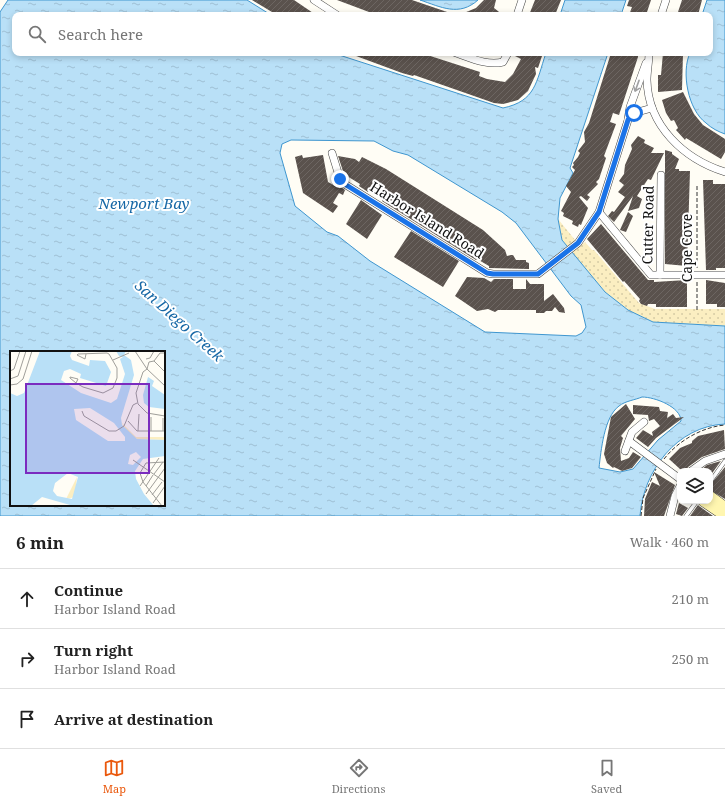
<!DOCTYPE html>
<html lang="en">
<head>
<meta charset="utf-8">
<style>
	body { margin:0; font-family:"Noto Serif",serif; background:#f6f6f6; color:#222 }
	.controls { position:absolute; right:12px; bottom:12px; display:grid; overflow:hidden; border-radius:8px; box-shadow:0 2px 6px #0003 }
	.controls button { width:36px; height:36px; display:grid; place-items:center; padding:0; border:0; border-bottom:1px solid #e0e0e0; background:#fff; color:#222; font:20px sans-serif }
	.stop { position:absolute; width:12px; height:12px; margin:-9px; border:3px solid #1a73e8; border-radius:50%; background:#fff }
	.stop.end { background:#1a73e8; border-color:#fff; box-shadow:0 1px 4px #0008 }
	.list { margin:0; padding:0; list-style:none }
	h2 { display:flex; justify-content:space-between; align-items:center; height:52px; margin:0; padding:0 16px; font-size:17px }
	h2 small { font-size:13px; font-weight:400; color:#767676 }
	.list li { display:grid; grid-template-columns:26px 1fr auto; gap:12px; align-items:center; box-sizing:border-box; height:60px; padding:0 16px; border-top:1px solid #e0e0e0 }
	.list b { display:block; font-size:15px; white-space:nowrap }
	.list p { margin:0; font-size:13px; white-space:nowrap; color:#767676 }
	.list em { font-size:13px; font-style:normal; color:#767676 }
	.icon { flex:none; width:22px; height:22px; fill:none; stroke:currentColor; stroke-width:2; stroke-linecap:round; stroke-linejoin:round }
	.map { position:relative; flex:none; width:725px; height:516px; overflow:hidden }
	.search { position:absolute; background:#fff; box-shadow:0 2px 6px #0003; left:12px; right:12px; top:12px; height:44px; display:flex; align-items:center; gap:10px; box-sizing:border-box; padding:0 14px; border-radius:8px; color:#767676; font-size:15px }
	.sheet { height:232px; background:#fff }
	nav { display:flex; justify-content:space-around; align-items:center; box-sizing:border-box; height:56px; border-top:1px solid #e0e0e0; background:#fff; font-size:11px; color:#767676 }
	nav a { display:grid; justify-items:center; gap:2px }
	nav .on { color:#ea580c }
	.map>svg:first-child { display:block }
</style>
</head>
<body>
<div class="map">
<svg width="725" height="516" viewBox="0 0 725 516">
	<defs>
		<pattern id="sand-dots" width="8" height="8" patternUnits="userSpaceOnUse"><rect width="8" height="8" fill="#fbeec1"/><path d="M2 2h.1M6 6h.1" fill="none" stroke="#d6cba5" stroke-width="1.8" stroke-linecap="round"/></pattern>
		<pattern id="water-ripples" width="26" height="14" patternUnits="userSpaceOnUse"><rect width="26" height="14" fill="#b9e0f7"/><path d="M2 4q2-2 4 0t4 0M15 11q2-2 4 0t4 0" fill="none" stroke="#9ebfd3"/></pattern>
		<pattern id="building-hatch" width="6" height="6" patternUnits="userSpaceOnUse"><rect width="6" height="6" fill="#5a524d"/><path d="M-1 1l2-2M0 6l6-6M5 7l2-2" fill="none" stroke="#6d6662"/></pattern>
	</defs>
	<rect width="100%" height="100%" fill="#fffdf5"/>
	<polygon fill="url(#sand-dots)" points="558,219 580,246 585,242 592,250 594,250 639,303 655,309 725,309 725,326 653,322 628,310 605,292 573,254 562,240"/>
	<g fill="url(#water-ripples)" stroke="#3f96cf" fill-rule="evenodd">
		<path d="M 8,0 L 247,0 L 271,15 L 15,15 L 15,53 L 333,53 L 503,108 C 536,101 536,82 546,53 L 608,53 L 570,168 L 573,173 L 560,198 L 558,219 L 562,240 L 605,292 L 628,310 L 653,322 L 725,326 L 725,424 C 677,426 643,471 640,516 L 0,516 L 0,12 ZM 291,140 L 374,141 L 393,151 L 408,155 L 502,212 L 516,223 L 571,296 L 581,305 L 586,327 L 582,333 L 576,336 L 485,332 L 370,261 L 338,236 L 327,232 L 295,206 L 280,153 L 282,144 ZM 11,352 L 164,352 L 164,505 L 11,505 ZM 642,397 C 655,397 681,407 681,421 L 658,440 L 633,469 L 620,472 L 599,468 C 601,451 604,417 619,406 C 625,401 635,400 642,397 Z"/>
		<path d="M 420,0 L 478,0 C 459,17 441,7 420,0 Z"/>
		<polygon points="565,0 626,0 621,15 560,15"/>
		<path d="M 707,0 L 725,0 L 725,134 C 719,132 711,128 706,123 C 688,110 681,72 690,53 L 710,53 L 710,15 L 702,15 Z"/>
	</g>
	<g fill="url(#building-hatch)">
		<polygon points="252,0 294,0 316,15 277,15"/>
		<polygon points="337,0 412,0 453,14 377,15"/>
		<polygon points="484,0 496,0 494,8 503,15 459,15 476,8"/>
		<polygon points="535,0 561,0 555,15 529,15"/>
		<polygon points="629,0 651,0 646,15 629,15 632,7 627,6"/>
		<polygon points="682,0 702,0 698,15 677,15"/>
		<polygon points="348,53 421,53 480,72 479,76 487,79 505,82 513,74 521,59 513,55 513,53 543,53 538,68 535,67 536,74 528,91 518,100 503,104 494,103 414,75 413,76 402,73"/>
		<polygon points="611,53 618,56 619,53 638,53 638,57 619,115 613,113 610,122 616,124 604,156 606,158 599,179 596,182 598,184 587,195 590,197 587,201 581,196 579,197 588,208 581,225 579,224 578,227 572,224 573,221 563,216 564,213 561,211 571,192 566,186 575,170 572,167 574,165 573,163 578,157 580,153 578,151 585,142 584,132 589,123"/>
		<polygon points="663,53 683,53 682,90 658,92 658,75 661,75"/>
		<polygon points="683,92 694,114 703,125 725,139 725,152 721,159 686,138 685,140 676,130 678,128 674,120 671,121 666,113 662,100"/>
		<polygon points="638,136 645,140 644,143 654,148 651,153 664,153 651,180 648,179 637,196 642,199 639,208 628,211 633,196 614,222 608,216 612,211 614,212 625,197 618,192 624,185 619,181 624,174 625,165 632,149 631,145"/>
		<polygon points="665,150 672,152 672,154 679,159 675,169 679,169 679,171 690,171 687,266 665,264"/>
		<polygon points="302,155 303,158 323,155 328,182 337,187 338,185 345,190 343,195 339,193 333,203 338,206 333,213 303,193 295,157"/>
		<polygon points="338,156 355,159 359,162 362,157 386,169 483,230 505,250 507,256 511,255 513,255 516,260 526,260 526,262 529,263 529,269 489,268 489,266 477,259 476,260 382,201 385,196 371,188 368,192 359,186 360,184 347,176 345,177"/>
		<polygon points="703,180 713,180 713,184 725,184 725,268 716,268 716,270 706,270"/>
		<polygon points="361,200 382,215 367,239 346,224"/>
		<polygon points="628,212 633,216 626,232 620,230"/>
		<polygon points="601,224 648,280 654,280 654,282 687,280 687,307 656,307 656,304 648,304 647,306 641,304 639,301 640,299 624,281 623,282 587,239"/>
		<polygon points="411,231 459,261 443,287 394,257"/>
		<polygon points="467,277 484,278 491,282 494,279 513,279 513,289 526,289 526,279 530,284 544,284 544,301 553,294 564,308 565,313 559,312 555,307 552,311 546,311 544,313 536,313 536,310 498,310 495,312 488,309 477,311 455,296"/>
		<polygon points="706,280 725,283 725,307 717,307 717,304 706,304"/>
		<polygon points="626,404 635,419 621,436 623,438 620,448 621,461 629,458 633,452 641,457 632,468 622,471 614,467 613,468 607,463 604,454 611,417"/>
		<polygon points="633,405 659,407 660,411 668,412 667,418 673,414 676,418 684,417 656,438 648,447 636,438 643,430 653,436 652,432 660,426 654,419 649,421 648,415 633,414"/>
		<polygon points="724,430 725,449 702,457 688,467 686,471 680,469 669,459 680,448 692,443 692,441 698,436"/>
		<polygon points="721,461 710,476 710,471 700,471 707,465"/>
		<polygon points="725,467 725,499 710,490 710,485"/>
		<polygon points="654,472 675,485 664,516 644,516 645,499 652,482 660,486"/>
		<polygon points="679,503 688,508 682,516 676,514"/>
		<polygon points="698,505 699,506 713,516 690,516"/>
	</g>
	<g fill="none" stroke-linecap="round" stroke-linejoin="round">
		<g stroke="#444" stroke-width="4.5">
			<g id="lane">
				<polyline points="710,482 725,461"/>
				<polyline points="686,516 697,501"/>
			</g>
		</g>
		<g stroke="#444" stroke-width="8">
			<g id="street">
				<polyline points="314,0 337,15"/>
				<polyline points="517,15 522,0"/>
				<polyline points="661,15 666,0"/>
				<path d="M 456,53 C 471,58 487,66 503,62 L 508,53"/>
				<path d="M 649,53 C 649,62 647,71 647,80 C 648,126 684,159 725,172"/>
				<polyline points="628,119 630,107 646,63"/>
				<polyline points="332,153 340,179 343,183 487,273 493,274 538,274 578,243 599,212 628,120 634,113 652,108"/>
				<polyline points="599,212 651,275 725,275"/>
				<polyline points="660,275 661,175"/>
				<polyline points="629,441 680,479"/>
				<polyline points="625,451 632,432 644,422"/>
				<polyline points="691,471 705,461 725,454"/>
				<polyline points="670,516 675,496 680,486"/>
			</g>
		</g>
		<g stroke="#333" stroke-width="11">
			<g id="secondary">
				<polyline points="710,496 725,507"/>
				<polyline points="703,501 725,516"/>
			</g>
		</g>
		<g stroke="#333" stroke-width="1" stroke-dasharray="4 2" stroke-linecap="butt">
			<polyline points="697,186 697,269"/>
			<polyline points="697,282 697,310"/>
			<path d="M 664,459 C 678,441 702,427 725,425"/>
			<polyline points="641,516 643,498 656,469"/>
		</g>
		<use href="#lane" stroke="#fff" stroke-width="3.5"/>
		<use href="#street" stroke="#fff" stroke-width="7"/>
		<use href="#secondary" stroke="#fff6b0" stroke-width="10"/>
	</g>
	<defs><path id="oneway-shaft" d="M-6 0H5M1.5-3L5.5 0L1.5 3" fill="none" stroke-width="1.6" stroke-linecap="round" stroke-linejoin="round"/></defs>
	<use stroke="#a0a0a0" href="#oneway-shaft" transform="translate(637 86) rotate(110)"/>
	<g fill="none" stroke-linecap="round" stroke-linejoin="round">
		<polyline stroke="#1a73e8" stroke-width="5" points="340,179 343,183 487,273 493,274 538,274 578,243 599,212 628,120 634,113"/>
	</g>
	<g text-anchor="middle" stroke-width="4" stroke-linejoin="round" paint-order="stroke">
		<g font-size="14" fill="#111" stroke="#fff">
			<text transform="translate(427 220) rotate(32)" y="5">Harbor Island Road</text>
			<text transform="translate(648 225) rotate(-89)" y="5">Cutter Road</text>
			<text transform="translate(687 248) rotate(-90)" y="5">Cape Cove</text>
		</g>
		<g font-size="15" font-style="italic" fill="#1768a6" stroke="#fff">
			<text x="144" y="209">Newport Bay</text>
			<text transform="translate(179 321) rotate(42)" y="5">San Diego Creek</text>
		</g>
	</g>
	<g transform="translate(10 351)">
		<rect width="155" height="155" fill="#fffdf5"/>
		<path d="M 111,71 L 126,86 L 155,86 L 155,89 L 127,88 L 119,83 ZM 67,125 L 65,146 L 56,148 L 67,126 Z" fill="#fbeec1"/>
		<path d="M 30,0 L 62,0 L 60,5 L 62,9 L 79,15 L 80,9 L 95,10 L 101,21 L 96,35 L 70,27 L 71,23 L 60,18 L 54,20 L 51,29 L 71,42 L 101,52 L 107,48 L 115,23 L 110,8 L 113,6 L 109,5 L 106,0 L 116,0 L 114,4 L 121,9 L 124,24 L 111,67 L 112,74 L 127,88 L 155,89 L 155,105 L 133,108 L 125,120 L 126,128 L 134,143 L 144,155 L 60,154 L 32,146 L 21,155 L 0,155 L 0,42 L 7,45 L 14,42 ZM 80,57 L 104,72 L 115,86 L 115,90 L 98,90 L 66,69 L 64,58 ZM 126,101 L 131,106 L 123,114 L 118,113 L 120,104 ZM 58,122 L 68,126 L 62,148 L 47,145 L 43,140 L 45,132 ZM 138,26 L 144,30 L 142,35 L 155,44 L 155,58 L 139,56 L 134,52 L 133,44 Z" fill="#b9e0f7" fill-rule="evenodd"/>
		<path fill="none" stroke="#a09f9a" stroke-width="1" d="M 125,0 L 137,18 L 155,35M 136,8 L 140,7 L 144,0M 103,9 L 119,2M 144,10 L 155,21M 137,18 L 133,21 L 126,42 L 128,53 L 137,62 L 155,65M 137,18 L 139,11 L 144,10 L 150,2 L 155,2M 0,20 L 4,18 L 10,0M 0,28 L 8,25 L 16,0M 66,32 L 68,28 L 60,26 L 60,27 L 66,32 L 73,36 L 93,42 L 103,37 L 107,27 L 107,17 L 99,3 L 97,2 L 68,3 L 67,4 L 75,8 L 76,3M 0,34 L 7,33 L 13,28 L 22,0M 72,60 L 74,65 L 99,80 L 106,80 L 114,75 L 123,54 L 127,52M 118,70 L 127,80 L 155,80M 128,80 L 129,63M 141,80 L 141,66M 153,80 L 153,67M 123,109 L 155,131M 144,123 L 153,111M 130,135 L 149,107M 136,135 L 143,124M 136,143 L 155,117M 142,144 L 152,131M 143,152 L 155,135M 152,155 L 133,131 L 130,122 L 136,112 L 155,111"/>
		<path fill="#7b2cbf" fill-opacity="0.15" stroke="#7b2cbf" stroke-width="2" d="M 16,33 L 139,33 L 139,122 L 16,122 Z"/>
		<rect width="155" height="155" fill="none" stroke="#111" stroke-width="2"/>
	</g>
</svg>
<div class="controls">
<button><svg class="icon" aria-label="layers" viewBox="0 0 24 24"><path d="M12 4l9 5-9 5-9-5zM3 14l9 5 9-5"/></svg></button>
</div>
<div class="stop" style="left:634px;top:113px"></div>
<div class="stop end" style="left:340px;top:179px"></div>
<div class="search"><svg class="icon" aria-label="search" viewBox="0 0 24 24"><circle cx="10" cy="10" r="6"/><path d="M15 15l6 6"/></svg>Search here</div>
</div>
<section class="sheet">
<h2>6 min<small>Walk · 460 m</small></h2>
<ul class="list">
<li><svg class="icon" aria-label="ahead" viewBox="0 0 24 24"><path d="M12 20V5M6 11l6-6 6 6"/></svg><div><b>Continue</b><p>Harbor Island Road</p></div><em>210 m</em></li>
<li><svg class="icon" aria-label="right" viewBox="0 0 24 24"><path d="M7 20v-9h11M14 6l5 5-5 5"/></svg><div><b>Turn right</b><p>Harbor Island Road</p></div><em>250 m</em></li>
<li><svg class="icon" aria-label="arrive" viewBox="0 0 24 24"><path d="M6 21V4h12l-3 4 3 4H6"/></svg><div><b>Arrive at destination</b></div></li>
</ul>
</section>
<nav>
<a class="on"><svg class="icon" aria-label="map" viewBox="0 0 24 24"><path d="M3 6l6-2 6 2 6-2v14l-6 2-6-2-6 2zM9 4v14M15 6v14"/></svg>Map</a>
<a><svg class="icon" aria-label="directions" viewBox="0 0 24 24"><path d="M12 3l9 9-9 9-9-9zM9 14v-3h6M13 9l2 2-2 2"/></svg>Directions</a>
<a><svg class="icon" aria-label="saved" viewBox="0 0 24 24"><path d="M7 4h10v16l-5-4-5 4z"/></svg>Saved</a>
</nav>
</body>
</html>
